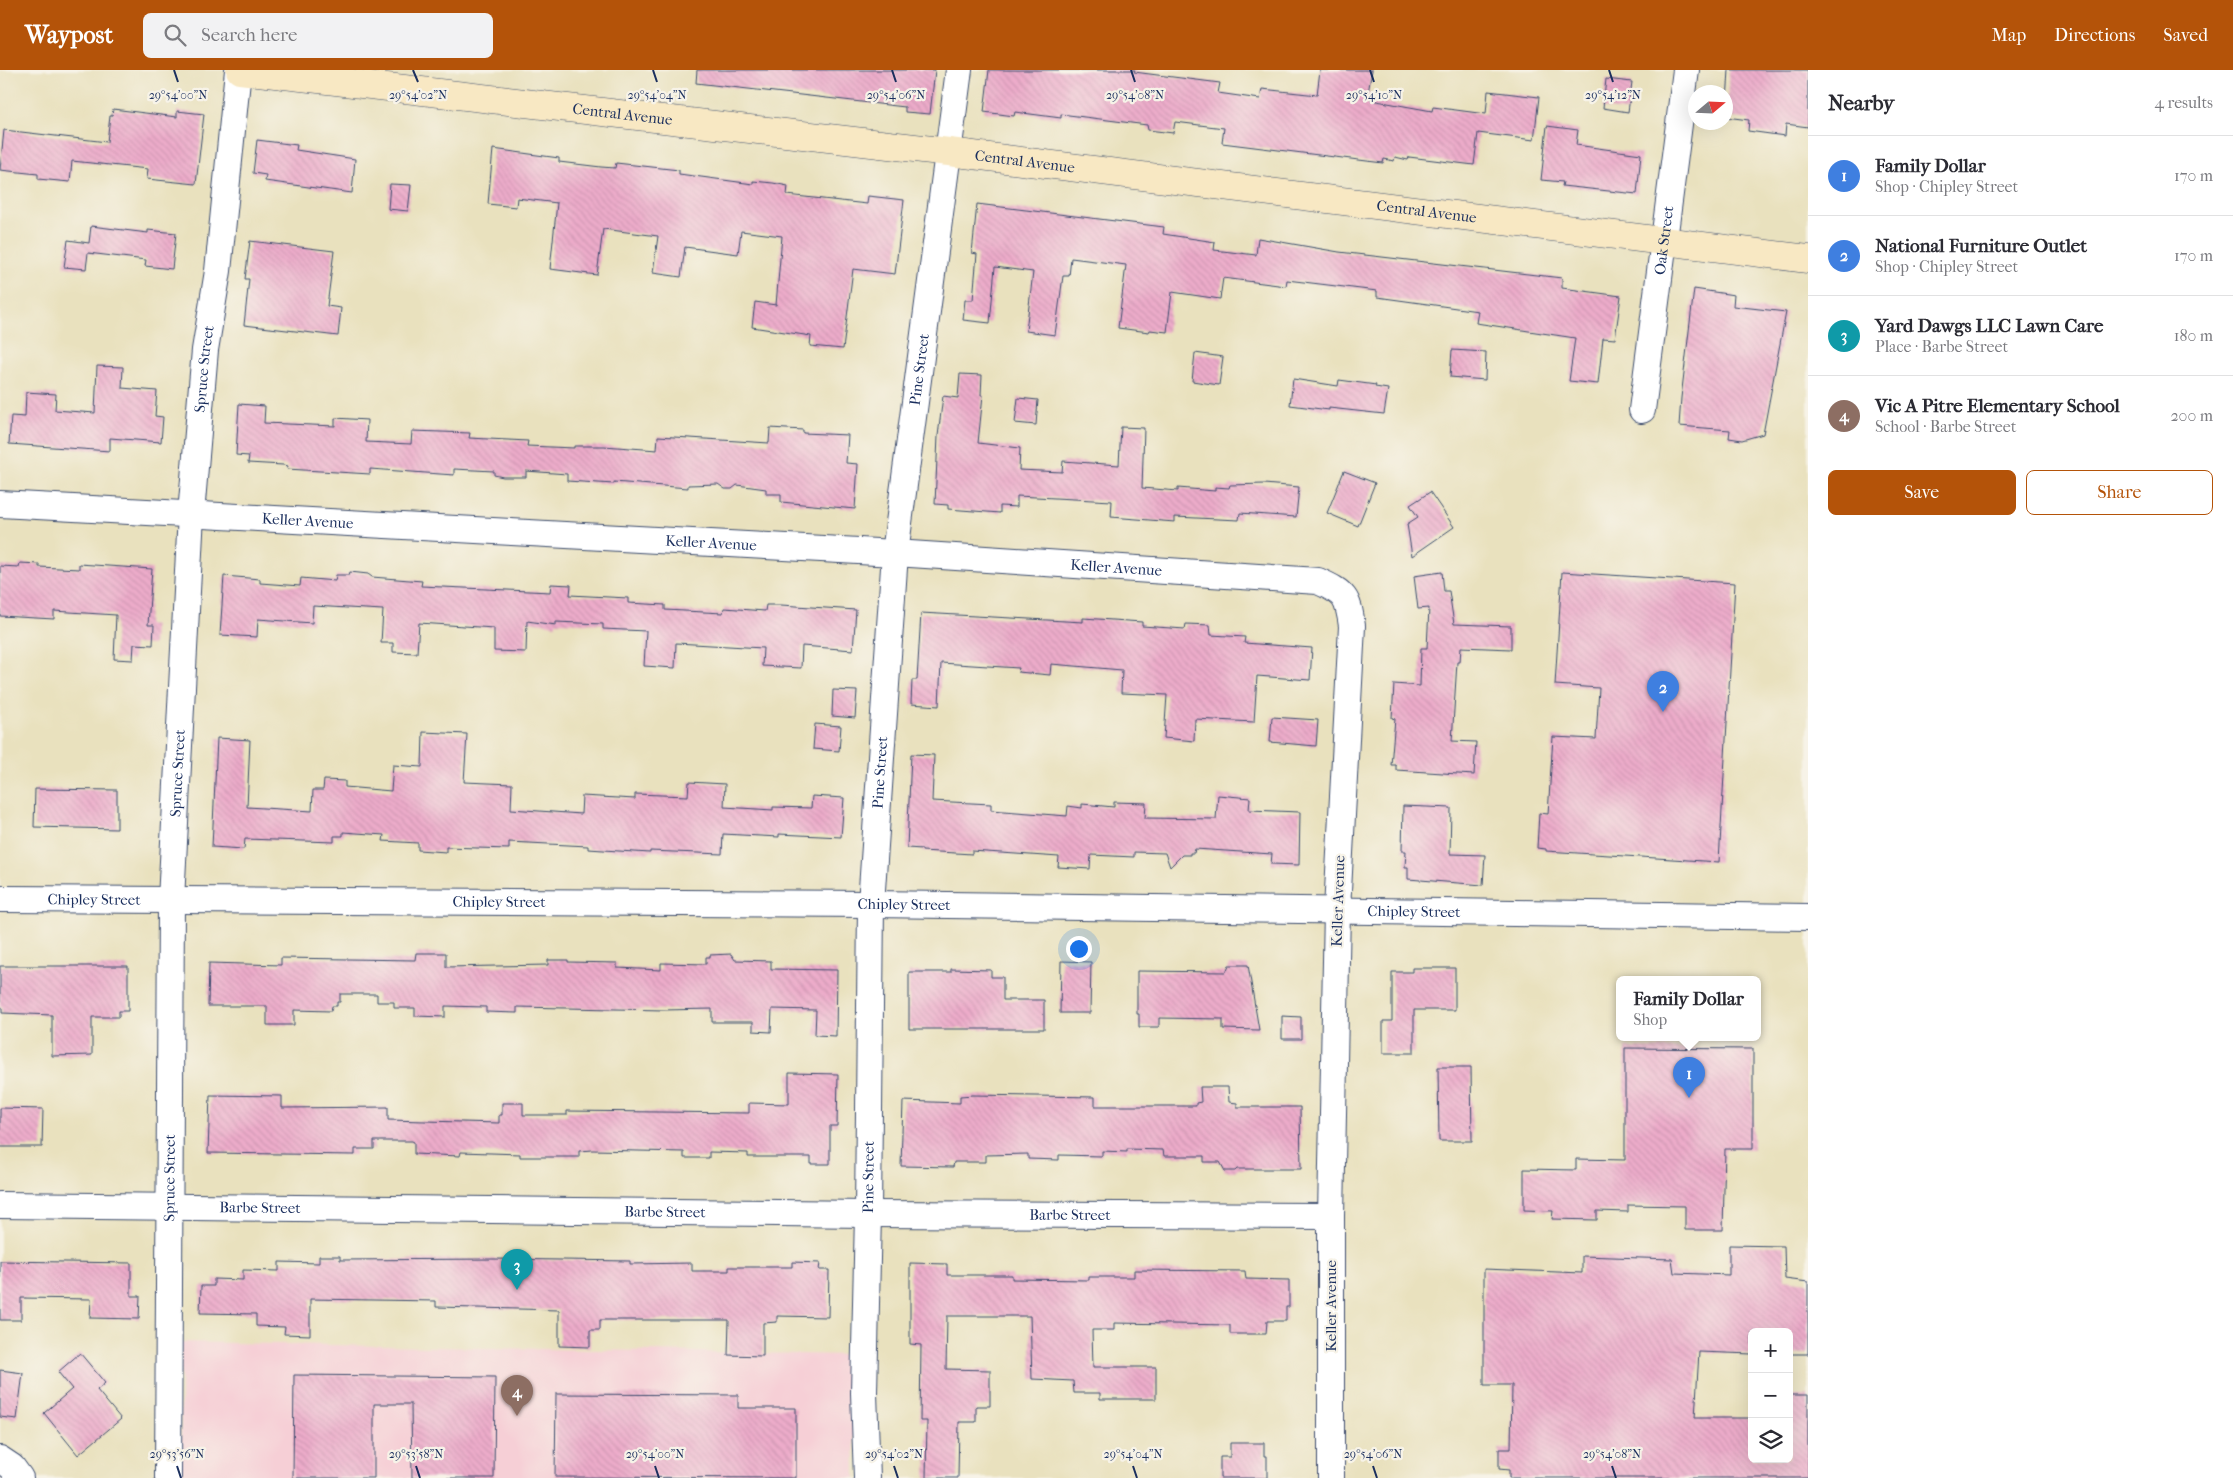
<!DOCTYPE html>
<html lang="en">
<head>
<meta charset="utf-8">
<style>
	body { margin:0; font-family:"IM FELL French Canon",serif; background:#f2f2f3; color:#2b2b33 }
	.controls { position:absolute; right:15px; bottom:15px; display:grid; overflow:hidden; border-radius:8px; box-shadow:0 5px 20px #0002 }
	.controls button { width:45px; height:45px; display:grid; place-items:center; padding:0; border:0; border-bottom:1px solid #e1e1e2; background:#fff; color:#2b2b33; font:25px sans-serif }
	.compass { position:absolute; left:1688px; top:15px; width:45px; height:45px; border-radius:50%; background:#fff; box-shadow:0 5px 20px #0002; rotate:71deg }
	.you { position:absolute; left:1078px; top:878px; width:18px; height:18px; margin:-12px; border:4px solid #fff; border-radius:50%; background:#1a73e8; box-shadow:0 0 0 8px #1a73e833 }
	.badge { display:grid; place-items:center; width:32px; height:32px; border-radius:50%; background:#b45309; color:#fff; font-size:16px; font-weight:700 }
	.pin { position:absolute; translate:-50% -41px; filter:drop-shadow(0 1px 2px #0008) }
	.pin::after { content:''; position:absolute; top:26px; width:18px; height:15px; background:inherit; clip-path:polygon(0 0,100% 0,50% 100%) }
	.popup { position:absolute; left:1616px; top:906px; width:145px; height:65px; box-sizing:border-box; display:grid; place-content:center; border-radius:8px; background:#fff; filter:drop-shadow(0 1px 4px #0005); font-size:16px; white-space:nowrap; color:#7c7c81 }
	.popup b { font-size:19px; color:#2b2b33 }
	.popup::after { content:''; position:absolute; left:50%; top:100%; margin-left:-10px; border:10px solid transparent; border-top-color:#fff }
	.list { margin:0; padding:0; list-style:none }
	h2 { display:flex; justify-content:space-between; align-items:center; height:65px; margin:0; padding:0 20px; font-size:21px }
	h2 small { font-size:16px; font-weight:400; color:#7c7c81 }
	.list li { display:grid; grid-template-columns:32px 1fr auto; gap:15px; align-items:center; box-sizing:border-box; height:80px; padding:0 20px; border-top:1px solid #e1e1e2 }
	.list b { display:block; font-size:19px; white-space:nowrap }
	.list p { margin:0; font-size:16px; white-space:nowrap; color:#7c7c81 }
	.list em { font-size:16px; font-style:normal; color:#7c7c81 }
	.actions { display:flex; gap:10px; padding:15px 20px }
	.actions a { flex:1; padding:11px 0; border:1px solid #b45309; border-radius:8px; text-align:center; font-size:18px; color:#b45309 }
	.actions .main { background:#b45309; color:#fff }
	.icon { flex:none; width:28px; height:28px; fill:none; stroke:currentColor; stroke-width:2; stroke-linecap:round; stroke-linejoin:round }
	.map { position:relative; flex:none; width:1808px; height:1408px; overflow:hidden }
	header { display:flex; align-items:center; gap:30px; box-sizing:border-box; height:70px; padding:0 25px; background:#b45309; color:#fff }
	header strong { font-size:24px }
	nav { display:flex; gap:28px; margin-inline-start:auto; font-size:18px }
	.search { width:350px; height:45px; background:#f2f2f3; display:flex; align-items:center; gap:12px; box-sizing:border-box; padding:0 18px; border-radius:8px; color:#7c7c81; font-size:19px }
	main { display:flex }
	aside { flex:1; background:#fff }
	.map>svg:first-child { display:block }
</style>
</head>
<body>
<header>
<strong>Waypost</strong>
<div class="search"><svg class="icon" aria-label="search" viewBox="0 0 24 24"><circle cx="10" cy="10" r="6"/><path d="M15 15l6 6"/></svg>Search here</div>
<nav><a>Map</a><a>Directions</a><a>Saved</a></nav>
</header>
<main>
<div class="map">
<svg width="1808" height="1408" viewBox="0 0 1808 1408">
	<defs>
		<pattern id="building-back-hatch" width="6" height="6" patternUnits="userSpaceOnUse" patternTransform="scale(1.25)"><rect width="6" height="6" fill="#edacca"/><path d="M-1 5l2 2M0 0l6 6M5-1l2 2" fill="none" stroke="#cb94b0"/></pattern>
	</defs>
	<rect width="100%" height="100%" fill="#f7f3e8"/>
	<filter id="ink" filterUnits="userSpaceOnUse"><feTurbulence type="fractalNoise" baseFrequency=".02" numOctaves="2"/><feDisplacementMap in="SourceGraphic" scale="10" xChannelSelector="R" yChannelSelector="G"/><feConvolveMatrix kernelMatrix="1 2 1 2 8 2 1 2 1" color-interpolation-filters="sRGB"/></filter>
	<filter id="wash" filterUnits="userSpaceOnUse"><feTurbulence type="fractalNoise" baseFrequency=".0096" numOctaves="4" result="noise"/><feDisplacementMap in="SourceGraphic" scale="20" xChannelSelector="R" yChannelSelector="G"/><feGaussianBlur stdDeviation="1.12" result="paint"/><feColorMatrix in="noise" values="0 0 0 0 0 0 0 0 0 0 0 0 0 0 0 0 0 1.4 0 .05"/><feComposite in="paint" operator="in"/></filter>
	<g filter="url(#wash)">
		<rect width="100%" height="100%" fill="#e9e1be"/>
		<polygon fill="#f6cfd6" points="181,1272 853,1285 855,1408 181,1408"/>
		<g id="blocks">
			<g fill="url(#building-back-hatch)">
				<polygon points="697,0 935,0 930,44 905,42 905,37 696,13"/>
				<polygon points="989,0 1135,0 1134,2 1220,13 1218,23 1260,29 1262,19 1317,25 1320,0 1372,0 1368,23 1372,23 1371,30 1432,41 1433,37 1486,44 1488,21 1539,27 1534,70 1478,63 1474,95 1409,87 1408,90 1395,87 1394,91 1384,89 1383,93 1222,73 1224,58 1175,52 1173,63 1148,60 1147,55 1061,44 1061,48 1015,42 1014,46 984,42"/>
				<polygon points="1729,0 1808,0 1808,57 1786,54 1785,66 1748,61 1749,50 1726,47"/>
				<polygon points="1606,9 1632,12 1628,42 1603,38"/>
				<polygon points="113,39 177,47 177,41 204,44 196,114 147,109 148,99 72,91 70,112 38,109 38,104 0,100 4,60 107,72 110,46 112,46"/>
				<polygon points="1547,56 1578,60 1576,75 1641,84 1637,124 1562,116 1563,112 1541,110"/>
				<polygon points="257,70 297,75 296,80 355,89 352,123 265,111 266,105 253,103"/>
				<polygon points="493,79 559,88 559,92 601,97 615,98 616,93 679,100 679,104 753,114 753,111 773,113 788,116 787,125 867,134 868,126 904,130 895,204 853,199 843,279 810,276 811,266 752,257 755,232 776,235 782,166 741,161 738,184 685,177 681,207 653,203 658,166 603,159 597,205 550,199 557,133 517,128 516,137 488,134"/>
				<polygon points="390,114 411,115 408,141 388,139"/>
				<polygon points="977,134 1164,157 1163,164 1215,172 1214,180 1256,185 1258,168 1339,182 1562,208 1562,218 1621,226 1615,269 1603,268 1598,314 1569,311 1575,268 1476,253 1478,241 1377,227 1377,221 1287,210 1286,216 1223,208 1220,229 1172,222 1167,262 1150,260 1149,262 1118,258 1126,195 1071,188 1069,206 1063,206 1055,265 1026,261 1033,202 995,197 990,253 963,250 965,230 973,230 977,184 972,183"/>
				<polygon points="91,156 148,163 148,160 176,163 172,199 145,196 146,190 88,183 86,199 64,197 68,170 89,173"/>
				<polygon points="250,171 334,181 327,236 341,238 338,266 244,255 249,209 245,209"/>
				<polygon points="1694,219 1734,225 1733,236 1786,242 1763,364 1742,370 1729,368 1730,360 1679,356 1681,328"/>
				<polygon points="1452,280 1486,282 1485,310 1450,307"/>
				<polygon points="1195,283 1223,287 1219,315 1192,311"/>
				<polygon points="97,296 123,297 122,318 157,321 155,346 163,347 161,372 110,368 110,381 9,374 11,346 25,347 26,322 56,324 55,340 95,343"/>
				<polygon points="960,304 982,305 981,325 983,325 978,373 1020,378 1019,400 1062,402 1063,391 1119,395 1121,357 1144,358 1142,418 1178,421 1178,418 1215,421 1215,417 1229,418 1230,415 1264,414 1299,417 1296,447 1240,443 1239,450 1175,447 1175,452 1111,447 1112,431 1017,426 1017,437 1000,436 1000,443 948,439 948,435 935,434 938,366 943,326 958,328"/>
				<polygon points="1293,309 1338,316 1339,310 1376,315 1375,317 1388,319 1384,344 1329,338 1329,340 1290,335"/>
				<polygon points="1018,328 1038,330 1036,355 1015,353"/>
				<polygon points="239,334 265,336 264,353 335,356 335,348 367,350 366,372 411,374 412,361 470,363 469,368 528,371 527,376 574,378 574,376 604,376 657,380 658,366 769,373 770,358 803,360 803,363 848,365 846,393 858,394 855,439 781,432 781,424 766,424 766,419 737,415 732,419 725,419 718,414 688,415 688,418 614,412 614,414 567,411 567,404 526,401 526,407 503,407 494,405 494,401 454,399 454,405 370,399 370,404 287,399 288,396 283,395 248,393 249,386 236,385"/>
				<polygon points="1344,401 1375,413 1358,456 1327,443"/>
				<polygon points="1430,422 1454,457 1412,486 1407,454 1418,447 1410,435"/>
				<polygon points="20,493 39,494 39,497 79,499 79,494 152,499 148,555 154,555 153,575 134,574 133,590 114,589 116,545 54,541 54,549 0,546 0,496 19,497"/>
				<polygon points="350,502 368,504 372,507 422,511 421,516 550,522 551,514 571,515 570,525 628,528 628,533 665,535 665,540 723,543 724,538 765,541 766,535 781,535 856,540 853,580 802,576 801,598 762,596 763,578 676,573 675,598 644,596 646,561 603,559 603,554 556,552 556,555 527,551 526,582 494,581 494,558 419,553 417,583 393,582 393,573 381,573 383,540 313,536 312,553 258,549 257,567 220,565 224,506 260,509 260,513 300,516 301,508 335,511 336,505 349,505"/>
				<polygon points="1442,502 1444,521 1449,521 1454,554 1511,556 1511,579 1461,577 1460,592 1457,592 1452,671 1476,672 1474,705 1396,700 1396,695 1391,695 1395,649 1392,648 1394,614 1420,616 1421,578 1427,578 1429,538 1418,539 1414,506"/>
				<polygon points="1562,502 1735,513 1719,792 1546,781 1546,779 1537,778 1539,743 1548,744 1553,667 1596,669 1599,618 1555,615"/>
				<polygon points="921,543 1083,552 1083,548 1142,552 1142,556 1185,559 1186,554 1210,555 1211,565 1245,567 1244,573 1312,578 1310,610 1257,606 1254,652 1195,649 1194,671 1164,668 1167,625 1121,623 1122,600 1051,594 1050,605 1018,602 1019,598 941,593 939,636 911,634 912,610 917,610"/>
				<polygon points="833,620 857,621 855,648 832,646"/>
				<polygon points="1272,647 1318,650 1316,676 1270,672"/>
				<polygon points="815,654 841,656 839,681 813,679"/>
				<polygon points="423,662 467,664 464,712 512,714 511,739 581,744 582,726 635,729 635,724 688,726 689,712 725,714 724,737 773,740 773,737 811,738 812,726 844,728 841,767 779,764 779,767 723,764 722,784 650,781 650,783 588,779 588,776 509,772 509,779 446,777 446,782 418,780 418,773 383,771 384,765 343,762 343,766 334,766 334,772 245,769 244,779 212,777 217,668 250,670 247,737 312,741 313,720 323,720 324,710 345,711 345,717 391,721 393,695 422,697"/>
				<polygon points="911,684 934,685 932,731 991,734 991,740 1067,746 1068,736 1082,738 1082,734 1114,737 1114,732 1146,733 1145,748 1216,749 1218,725 1250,728 1249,740 1300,742 1299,795 1271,794 1272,784 1195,779 1194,783 1190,783 1190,785 1182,785 1170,797 1165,783 1134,782 1134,787 1091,785 1090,799 1058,797 1059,787 972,781 972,784 922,781 922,779 907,778"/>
				<polygon points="35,719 117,720 117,759 34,757"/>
				<polygon points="1403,736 1451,738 1450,784 1485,785 1483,815 1408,809 1408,797 1405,797 1406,781 1402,781"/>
				<polygon points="416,883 446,883 446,897 548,895 548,890 568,890 568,892 617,893 617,898 661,900 661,893 706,894 706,887 710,887 710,885 731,884 735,890 771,891 771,899 837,900 836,966 815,965 816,940 772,939 771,962 753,961 753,952 712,952 712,939 664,940 517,937 517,943 486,942 486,937 445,936 445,947 415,946 415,938 394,938 394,932 377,932 377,924 340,924 340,932 337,932 337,936 332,936 331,941 294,940 294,955 267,955 267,936 208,936 209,893 281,895 281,888 415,890"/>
				<polygon points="1061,891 1091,892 1090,943 1060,943"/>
				<polygon points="1229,895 1248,895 1259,960 1223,959 1223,949 1159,948 1159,957 1139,957 1139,944 1137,944 1137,901 1226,902"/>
				<polygon points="0,896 128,896 128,941 119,941 119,947 92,947 92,985 52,986 52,945 2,943 2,937 0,937"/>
				<polygon points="1412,898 1455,898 1455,940 1414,940 1414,983 1383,983 1383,951 1392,951 1392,902 1412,902"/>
				<polygon points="951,899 991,900 991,907 1003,907 1003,930 1044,930 1044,959 909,959 909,902 951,902"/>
				<polygon points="1282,946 1301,947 1301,969 1282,969"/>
				<polygon points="1625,978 1753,979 1753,1079 1725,1079 1723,1160 1685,1160 1685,1136 1628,1135 1628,1142 1597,1141 1597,1150 1552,1149 1553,1141 1524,1140 1524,1099 1576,1100 1576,1089 1625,1090"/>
				<polygon points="1438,997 1471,997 1472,1071 1439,1071"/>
				<polygon points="789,1003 838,1004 837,1056 830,1056 830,1094 811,1094 811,1087 748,1087 748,1083 709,1082 709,1088 684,1088 684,1082 593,1080 579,1081 579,1087 520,1087 520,1084 461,1082 460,1086 414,1084 414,1072 412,1071 374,1071 374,1079 355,1079 355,1085 208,1083 210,1025 282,1026 282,1038 388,1037 388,1050 499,1053 499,1045 502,1045 502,1033 523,1033 523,1045 567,1045 567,1041 749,1043 749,1033 789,1034"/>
				<polygon points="1200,1017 1228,1017 1229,1032 1237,1033 1237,1037 1300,1037 1301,1099 1237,1099 1235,1101 1225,1101 1220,1092 1204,1092 1204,1086 1164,1086 1163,1080 1127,1079 1127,1082 1102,1081 1102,1086 1059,1085 1059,1090 1028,1089 1028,1084 986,1085 986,1092 954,1092 953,1097 901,1096 903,1031 960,1033 960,1026 973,1025 1095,1027 1095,1036 1196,1036 1196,1033 1201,1032"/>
				<polygon points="0,1038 43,1039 42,1077 0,1077"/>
				<polygon points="1729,1175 1784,1176 1785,1209 1808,1212 1808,1284 1789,1284 1789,1262 1752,1262 1752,1284 1699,1282 1695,1348 1752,1348 1752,1389 1789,1389 1789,1325 1808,1325 1808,1408 1509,1408 1509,1400 1499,1399 1499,1379 1511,1379 1512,1315 1484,1315 1484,1199 1582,1203 1582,1186 1672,1189 1674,1203 1729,1205"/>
				<polygon points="319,1186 340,1186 340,1190 494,1189 630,1191 630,1194 692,1193 692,1201 729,1201 729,1197 792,1197 792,1192 820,1193 819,1200 829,1200 828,1247 777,1246 777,1252 763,1253 763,1286 728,1285 729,1250 600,1250 600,1260 590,1260 590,1277 559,1276 559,1240 436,1237 436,1231 310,1229 310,1265 284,1264 285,1257 256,1256 256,1244 200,1243 201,1216 214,1216 214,1209 243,1210 243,1200 279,1201 279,1192 319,1193"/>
				<polygon points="0,1191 131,1193 131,1226 140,1226 139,1249 90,1248 91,1229 21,1228 21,1250 0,1250"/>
				<polygon points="910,1193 947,1194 947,1205 1012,1205 1012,1209 1089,1210 1089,1207 1134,1207 1134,1200 1245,1201 1246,1209 1289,1210 1289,1237 1286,1237 1286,1251 1267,1251 1266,1264 1230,1264 1230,1255 1114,1253 1114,1260 1092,1260 1093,1297 1156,1297 1156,1329 1100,1329 1100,1323 1074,1323 1073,1311 1032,1309 1030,1246 947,1246 946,1299 990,1300 990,1336 976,1336 976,1352 959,1352 958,1408 926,1408 927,1351 920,1351 921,1275 910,1274"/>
				<polygon points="80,1283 105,1313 97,1320 121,1349 78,1385 44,1343 72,1319 58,1302"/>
				<polygon points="0,1300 23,1303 17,1349 0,1347"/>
				<polygon points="294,1305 495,1307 494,1408 412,1408 411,1334 374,1334 374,1408 293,1408"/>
				<polygon points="556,1324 738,1325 738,1338 796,1338 796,1408 555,1407"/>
				<polygon points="1230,1373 1264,1373 1264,1386 1267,1386 1267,1408 1220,1408 1220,1387 1230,1387"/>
			</g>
		</g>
	</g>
	<g filter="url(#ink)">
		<use href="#blocks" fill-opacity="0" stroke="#3a4a6c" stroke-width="1"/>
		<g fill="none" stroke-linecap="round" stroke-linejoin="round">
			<g stroke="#3a4a6c" stroke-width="28">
				<g id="street">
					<path id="s1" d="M 1642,340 L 1686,0"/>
					<path id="s2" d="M 0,434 L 895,483 L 1318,511 C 1345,523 1348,527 1352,556 L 1337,840 L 1331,1146 L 1331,1408"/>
					<path id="s3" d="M 0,829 L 871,834 L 1808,847"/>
					<path id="s4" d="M 0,1135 L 868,1144 L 1331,1146"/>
					<polyline points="0,1389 12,1397 20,1408"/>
					<path id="s5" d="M 168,1408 L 171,830 L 191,444 L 205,280 L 218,201 L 238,0"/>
					<path id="s6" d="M 867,1408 L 864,1323 L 868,1144 L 871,834 L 895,483 L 959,0"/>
				</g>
			</g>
			<g stroke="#3a4a6c" stroke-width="29">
				<g id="secondary">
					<path id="s7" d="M 240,0 L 949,82 L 1808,189"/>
				</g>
			</g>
			<use href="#street" stroke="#fff" stroke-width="26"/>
			<use href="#secondary" stroke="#f8e8c3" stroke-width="28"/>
		</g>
	</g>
	<path fill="none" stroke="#1b2f5e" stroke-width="2" d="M 174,0 L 178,12M 413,0 L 418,12M 653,0 L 657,12M 892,0 L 896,12M 1131,0 L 1135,12M 1370,0 L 1374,12M 1609,0 L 1613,12M 177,1396 L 181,1408M 416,1396 L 420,1408M 655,1396 L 659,1408M 894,1396 L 898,1408M 1133,1396 L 1137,1408M 1373,1396 L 1377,1408M 1612,1396 L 1616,1408"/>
	<g text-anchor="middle" stroke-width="4.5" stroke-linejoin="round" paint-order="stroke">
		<g font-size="15" fill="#1b2f5e" stroke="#f7f3e8">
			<text dy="5" stroke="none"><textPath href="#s7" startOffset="385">Central Avenue</textPath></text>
			<text dy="5" stroke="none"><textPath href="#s7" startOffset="790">Central Avenue</textPath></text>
			<text dy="5" stroke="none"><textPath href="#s7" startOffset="1195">Central Avenue</textPath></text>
			<text dy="5" stroke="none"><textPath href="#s1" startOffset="171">Oak Street</textPath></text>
			<text dy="5" stroke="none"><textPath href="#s5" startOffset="1110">Spruce Street</textPath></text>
			<text dy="5" stroke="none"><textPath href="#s6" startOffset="1111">Pine Street</textPath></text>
			<text dy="5" stroke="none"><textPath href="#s2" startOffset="308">Keller Avenue</textPath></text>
			<text dy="5" stroke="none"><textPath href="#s2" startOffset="712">Keller Avenue</textPath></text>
			<text dy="5" stroke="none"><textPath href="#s2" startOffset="1118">Keller Avenue</textPath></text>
			<text dy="5" stroke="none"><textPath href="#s6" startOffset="706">Pine Street</textPath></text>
			<text dy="5" stroke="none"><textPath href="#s5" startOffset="705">Spruce Street</textPath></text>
			<text dy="5" stroke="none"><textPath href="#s3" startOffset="94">Chipley Street</textPath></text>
			<text transform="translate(1338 831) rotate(-88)" y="5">Keller Avenue</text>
			<text dy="5" stroke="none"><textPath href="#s3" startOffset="499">Chipley Street</textPath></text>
			<text dy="5" stroke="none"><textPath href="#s3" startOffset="904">Chipley Street</textPath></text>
			<text dy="5" stroke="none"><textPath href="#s3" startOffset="1414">Chipley Street</textPath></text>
			<text dy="5" stroke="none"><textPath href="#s6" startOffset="301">Pine Street</textPath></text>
			<text dy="5" stroke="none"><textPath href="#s5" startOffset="300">Spruce Street</textPath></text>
			<text dy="5" stroke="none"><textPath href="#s4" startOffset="260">Barbe Street</textPath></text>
			<text dy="5" stroke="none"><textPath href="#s4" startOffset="665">Barbe Street</textPath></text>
			<text dy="5" stroke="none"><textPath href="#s4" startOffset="1070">Barbe Street</textPath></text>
			<text transform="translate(1331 1236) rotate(-90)" y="5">Keller Avenue</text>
		</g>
	</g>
	<g font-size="12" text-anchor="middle" fill="#1b2f5e" stroke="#f7f3e8" stroke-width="4.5" stroke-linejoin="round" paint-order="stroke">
		<text x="178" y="29">29°54'00"N</text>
		<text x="418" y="29">29°54'02"N</text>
		<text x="657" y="29">29°54'04"N</text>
		<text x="896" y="29">29°54'06"N</text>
		<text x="1135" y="29">29°54'08"N</text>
		<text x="1374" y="29">29°54'10"N</text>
		<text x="1613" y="29">29°54'12"N</text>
		<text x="177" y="1388">29°53'56"N</text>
		<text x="416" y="1388">29°53'58"N</text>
		<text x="655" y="1388">29°54'00"N</text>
		<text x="894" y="1388">29°54'02"N</text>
		<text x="1133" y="1388">29°54'04"N</text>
		<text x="1373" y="1388">29°54'06"N</text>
		<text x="1612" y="1388">29°54'08"N</text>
	</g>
</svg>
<div class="controls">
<button>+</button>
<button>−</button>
<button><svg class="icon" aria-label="layers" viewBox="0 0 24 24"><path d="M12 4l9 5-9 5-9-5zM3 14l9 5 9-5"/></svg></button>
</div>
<svg class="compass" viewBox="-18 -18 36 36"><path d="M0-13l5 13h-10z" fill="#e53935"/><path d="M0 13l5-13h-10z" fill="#7c7c81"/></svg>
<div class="you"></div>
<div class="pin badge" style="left:1689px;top:1028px;background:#3f7fe0">1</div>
<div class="popup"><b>Family Dollar</b>Shop</div>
<div class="pin badge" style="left:1663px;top:642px;background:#3f7fe0">2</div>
<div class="pin badge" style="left:517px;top:1220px;background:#0f9aa8">3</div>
<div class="pin badge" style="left:517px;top:1346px;background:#8d6e63">4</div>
</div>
<aside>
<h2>Nearby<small>4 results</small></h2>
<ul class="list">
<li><span class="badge" style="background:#3f7fe0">1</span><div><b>Family Dollar</b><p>Shop · Chipley Street</p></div><em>170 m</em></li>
<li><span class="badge" style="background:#3f7fe0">2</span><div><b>National Furniture Outlet</b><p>Shop · Chipley Street</p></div><em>170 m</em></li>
<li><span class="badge" style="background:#0f9aa8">3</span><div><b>Yard Dawgs LLC Lawn Care</b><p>Place · Barbe Street</p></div><em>180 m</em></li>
<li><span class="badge" style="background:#8d6e63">4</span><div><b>Vic A Pitre Elementary School</b><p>School · Barbe Street</p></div><em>200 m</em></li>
</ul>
<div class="actions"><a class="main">Save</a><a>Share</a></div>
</aside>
</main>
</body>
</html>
